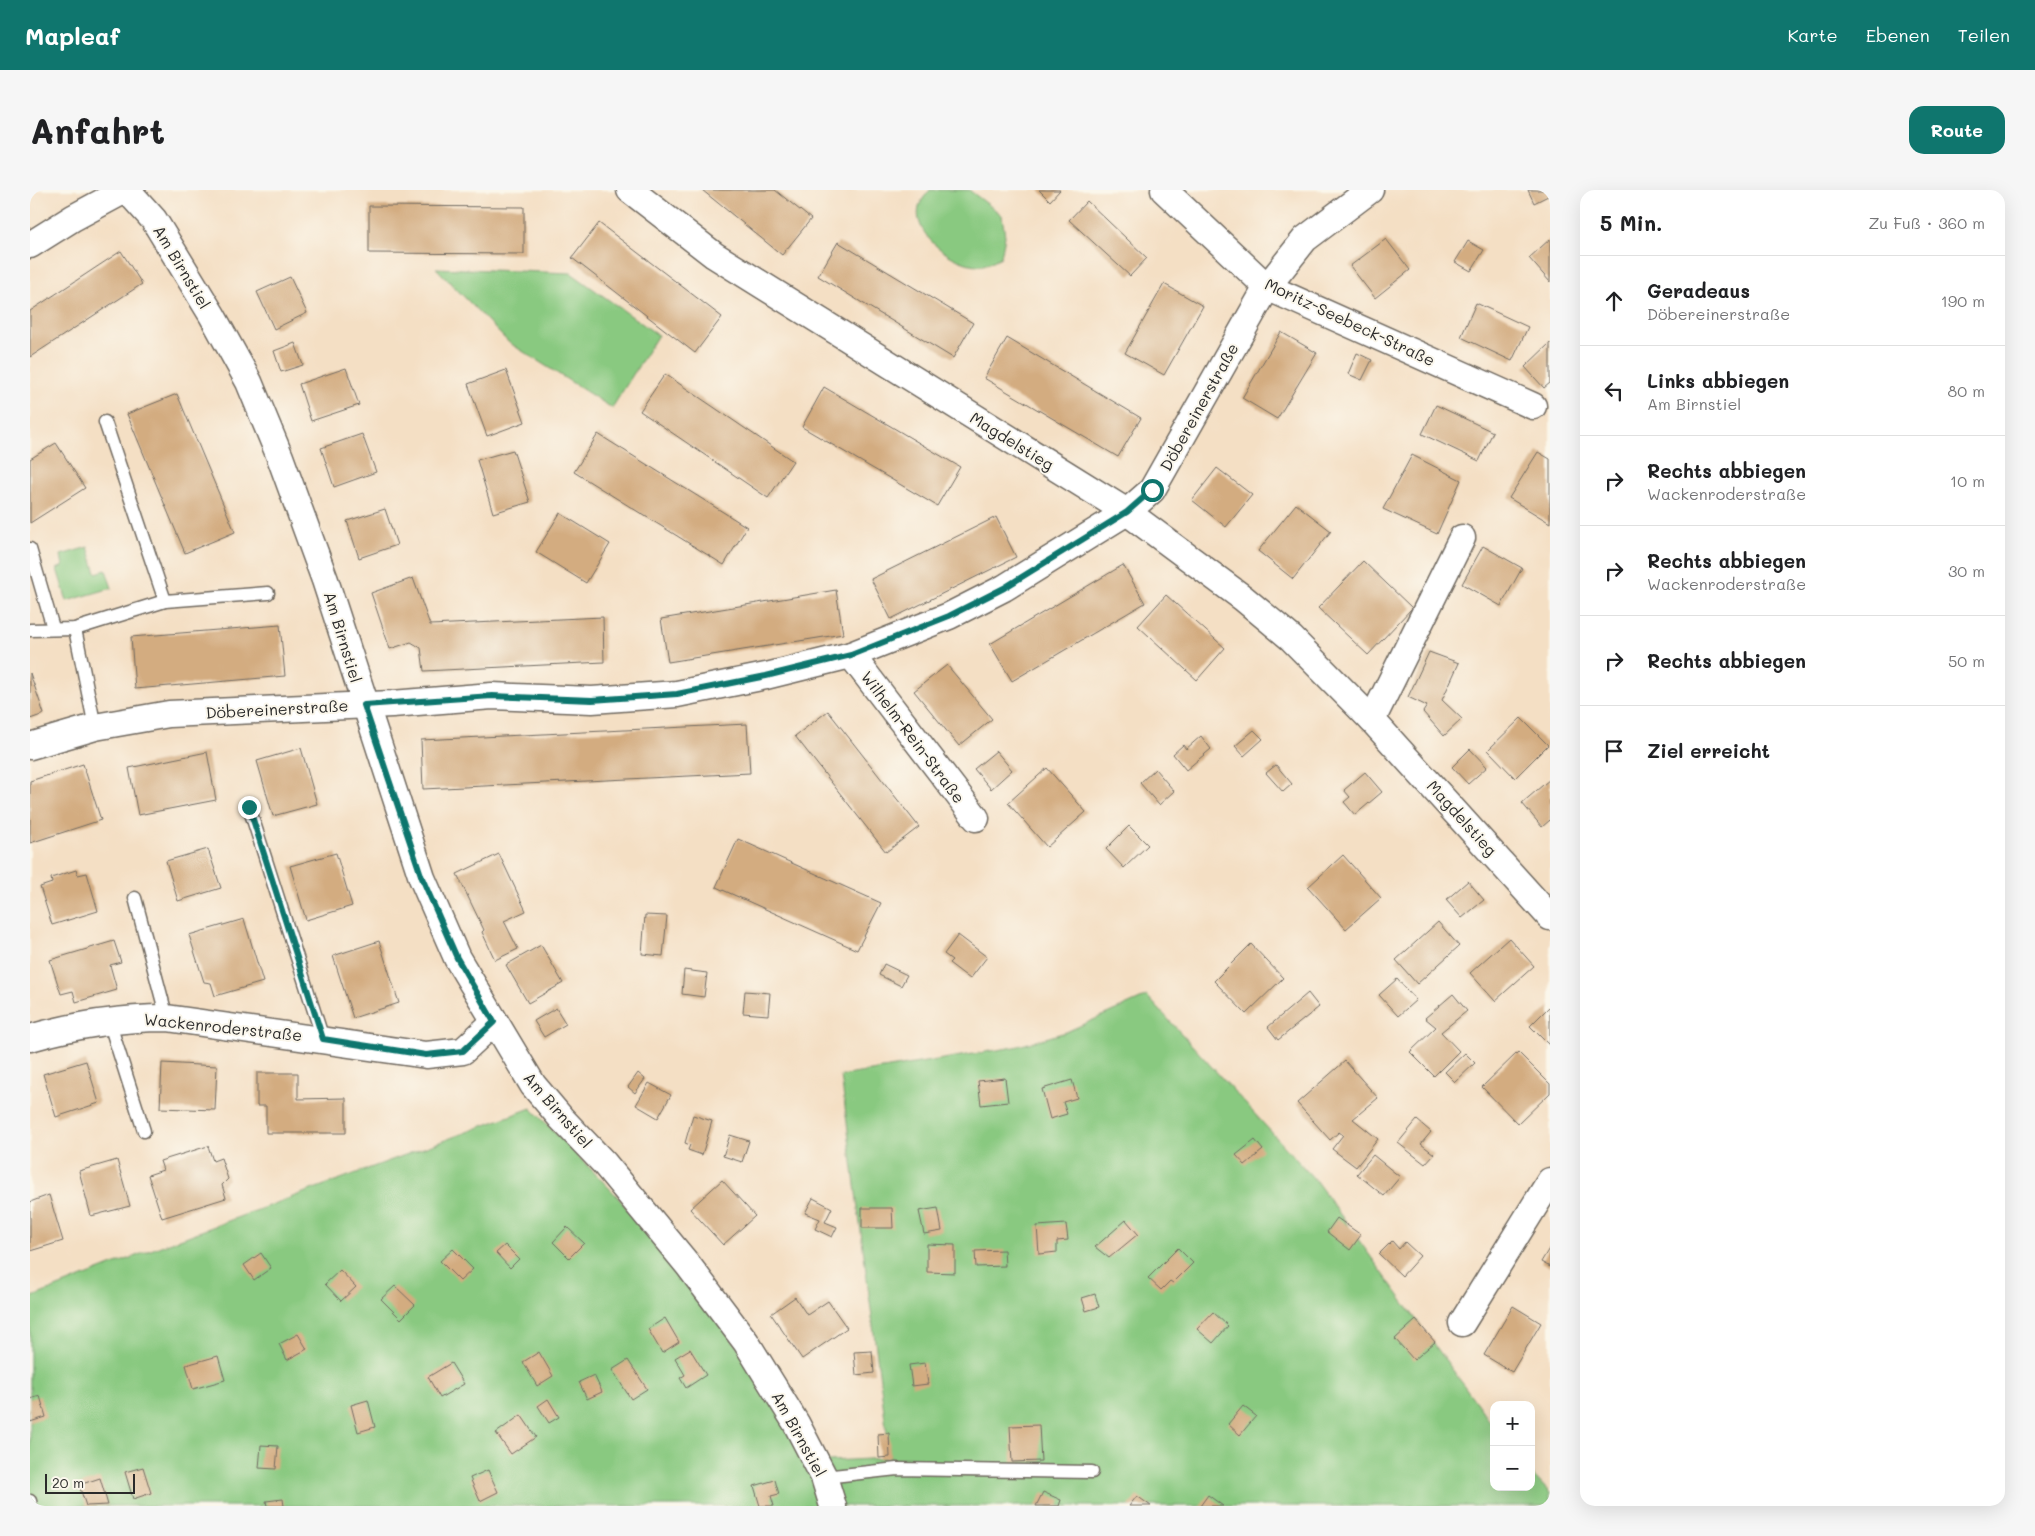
<!DOCTYPE html>
<html lang="de">
<head>
<meta charset="utf-8">
<style>
	body { margin:0; font-family:Mali,sans-serif; background:#f6f6f6; color:#202124 }
	.controls { position:absolute; right:15px; bottom:15px; display:grid; overflow:hidden; border-radius:10px; box-shadow:0 5px 20px #0002 }
	.controls button { width:45px; height:45px; display:grid; place-items:center; padding:0; border:0; border-bottom:1px solid #e0e0e0; background:#fff; color:#202124; font:25px sans-serif }
	.scale { position:absolute; left:15px; bottom:12px; width:90px; box-sizing:border-box; padding-left:5px; border:2px solid #2b2b2b; border-top:0; font-size:14px; line-height:18px; white-space:nowrap; color:#2b2b2b; -webkit-text-stroke:4px #fbf7ec; paint-order:stroke }
	.stop { position:absolute; width:15px; height:15px; margin:-11px; border:4px solid #0f766e; border-radius:50%; background:#fff }
	.stop.end { background:#0f766e; border-color:#fff; box-shadow:0 1px 5px #0008 }
	.list { margin:0; padding:0; list-style:none }
	h2 { display:flex; justify-content:space-between; align-items:center; height:65px; margin:0; padding:0 20px; font-size:21px }
	h2 small { font-size:16px; font-weight:400; color:#757577 }
	.list li { display:grid; grid-template-columns:32px 1fr auto; gap:15px; align-items:center; box-sizing:border-box; height:90px; padding:0 20px; border-top:1px solid #e0e0e0 }
	.list b { display:block; font-size:19px; white-space:nowrap }
	.list p { margin:0; font-size:16px; white-space:nowrap; color:#757577 }
	.list em { font-size:16px; font-style:normal; color:#757577 }
	.icon { flex:none; width:28px; height:28px; fill:none; stroke:currentColor; stroke-width:2; stroke-linecap:round; stroke-linejoin:round }
	.map { position:relative; flex:none; width:1520px; height:1316px; overflow:hidden; border-radius:15px }
	header { display:flex; align-items:center; gap:30px; box-sizing:border-box; height:70px; padding:0 25px; background:#0f766e; color:#fff }
	header strong { font-size:24px }
	nav { display:flex; gap:28px; margin-inline-start:auto; font-size:18px }
	.intro { display:flex; align-items:center; justify-content:space-between; box-sizing:border-box; height:120px; padding:0 30px }
	h1 { margin:0; font-size:35px }
	.button { padding:12px 22px; border-radius:15px; background:#0f766e; color:#fff; font-size:18px; font-weight:700 }
	main { display:flex; gap:30px; padding:0 30px }
	aside { flex:1; background:#fff; border-radius:15px; box-shadow:0 5px 20px #0002 }
	.map>svg:first-child { display:block }
</style>
</head>
<body>
<header>
<strong>Mapleaf</strong>
<nav><a>Karte</a><a>Ebenen</a><a>Teilen</a></nav>
</header>
<div class="intro"><h1>Anfahrt</h1><a class="button">Route</a></div>
<main>
<div class="map">
<svg width="1520" height="1316" viewBox="0 0 1520 1316">
	<rect width="100%" height="100%" fill="#fbf7ec"/>
	<filter id="ink" filterUnits="userSpaceOnUse"><feTurbulence type="fractalNoise" baseFrequency=".02" numOctaves="2"/><feDisplacementMap in="SourceGraphic" scale="10" xChannelSelector="R" yChannelSelector="G"/><feConvolveMatrix kernelMatrix="1 2 1 2 8 2 1 2 1" color-interpolation-filters="sRGB"/></filter>
	<filter id="wash" filterUnits="userSpaceOnUse"><feTurbulence type="fractalNoise" baseFrequency=".0096" numOctaves="4" result="noise"/><feDisplacementMap in="SourceGraphic" scale="20" xChannelSelector="R" yChannelSelector="G"/><feGaussianBlur stdDeviation="1.12" result="paint"/><feColorMatrix in="noise" values="0 0 0 0 0 0 0 0 0 0 0 0 0 0 0 0 0 1.4 0 .05"/><feComposite in="paint" operator="in"/></filter>
	<g filter="url(#wash)">
		<rect width="100%" height="100%" fill="#f4dfc4"/>
		<g fill="#89c980" stroke="#5a7a56">
			<path d="M 900,0 L 939,0 L 972,25 L 975,46 L 971,67 C 966,69 959,74 953,75 C 926,78 876,42 891,12 C 893,8 897,4 900,0 Z"/>
			<polygon points="406,78 541,83 628,145 582,218 478,152"/>
			<polygon points="58,357 66,383 76,380 82,398 37,411 27,379 33,376 31,365"/>
			<polygon points="1117,806 1286,991 1464,1237 1464,1297 1501,1297 1501,1283 1520,1303 1520,1316 0,1316 0,1108 131,1056 501,918 587,1006 799,1271 860,1268 811,886 985,857 1036,842"/>
		</g>
		<g id="blocks">
			<g fill="#d3ac80">
				<polygon points="672,0 745,0 781,29 752,65"/>
				<polygon points="1009,0 1030,0 1020,11"/>
				<polygon points="1498,0 1520,0 1520,5 1504,13"/>
				<polygon points="1057,11 1117,68 1100,86 1039,30"/>
				<polygon points="339,16 494,17 494,64 339,63"/>
				<polygon points="569,33 692,127 665,163 542,68"/>
				<polygon points="1356,49 1380,80 1345,108 1320,76"/>
				<polygon points="1520,49 1520,92 1499,68"/>
				<polygon points="1438,51 1454,60 1441,81 1425,72"/>
				<polygon points="808,52 943,133 923,168 788,86"/>
				<polygon points="91,61 112,94 0,167 0,121"/>
				<polygon points="260,87 277,123 244,139 227,102"/>
				<polygon points="1134,94 1173,116 1134,185 1095,163"/>
				<polygon points="1446,113 1498,137 1482,171 1431,147"/>
				<polygon points="1251,142 1287,163 1247,229 1212,208"/>
				<polygon points="977,148 1111,228 1088,267 954,188"/>
				<polygon points="265,153 273,175 251,182 244,161"/>
				<polygon points="1520,153 1520,193 1514,198 1495,177"/>
				<polygon points="1327,163 1342,170 1332,190 1318,184"/>
				<polygon points="316,178 329,215 281,231 269,194"/>
				<polygon points="476,180 495,232 457,246 438,194"/>
				<polygon points="635,184 763,271 738,308 610,221"/>
				<polygon points="794,197 930,277 907,316 772,237"/>
				<polygon points="147,204 205,342 155,363 97,224"/>
				<polygon points="1406,215 1463,242 1449,271 1392,244"/>
				<polygon points="332,244 346,282 304,297 291,258"/>
				<polygon points="568,244 717,337 694,375 544,282"/>
				<polygon points="26,253 55,298 0,333 0,269"/>
				<polygon points="483,260 500,312 463,323 447,270"/>
				<polygon points="1508,262 1520,269 1520,333 1479,308"/>
				<polygon points="1382,265 1431,290 1407,344 1353,319"/>
				<polygon points="1187,278 1222,305 1196,337 1162,310"/>
				<polygon points="1266,314 1301,341 1263,389 1228,361"/>
				<polygon points="355,319 367,355 329,368 317,331"/>
				<polygon points="530,323 580,354 556,393 506,362"/>
				<polygon points="966,327 986,367 861,429 841,389"/>
				<polygon points="1453,356 1492,378 1471,416 1432,394"/>
				<polygon points="1333,371 1382,418 1338,465 1288,418"/>
				<polygon points="1093,375 1115,413 982,491 960,454"/>
				<polygon points="383,388 400,435 573,427 574,472 394,481 391,458 381,452 360,459 341,403"/>
				<polygon points="806,400 813,444 638,472 631,429"/>
				<polygon points="1136,405 1195,458 1167,490 1108,436"/>
				<polygon points="250,435 255,486 105,499 101,447"/>
				<polygon points="1399,462 1429,473 1412,510 1432,529 1414,546 1393,522 1397,516 1378,507"/>
				<polygon points="917,475 962,529 929,556 884,501"/>
				<polygon points="0,483 14,524 0,529"/>
				<polygon points="798,521 889,637 856,662 765,546"/>
				<polygon points="1491,528 1518,555 1485,588 1458,560"/>
				<polygon points="717,534 720,583 393,599 391,550"/>
				<polygon points="1224,540 1233,549 1214,566 1205,556"/>
				<polygon points="1171,546 1181,559 1156,580 1143,564 1153,555 1156,559"/>
				<polygon points="271,558 287,614 243,626 227,571"/>
				<polygon points="1440,559 1457,577 1438,594 1422,577"/>
				<polygon points="966,561 982,580 961,599 944,579"/>
				<polygon points="177,562 186,610 108,625 99,578"/>
				<polygon points="53,574 71,630 0,653 0,591"/>
				<polygon points="1246,575 1262,594 1253,602 1236,583"/>
				<polygon points="1017,578 1056,622 1017,657 978,613"/>
				<polygon points="1125,579 1144,601 1129,615 1110,593"/>
				<polygon points="1335,582 1352,602 1325,625 1314,612 1320,607 1314,600"/>
				<polygon points="1520,589 1520,630 1512,637 1492,613"/>
				<polygon points="1099,636 1118,655 1094,678 1076,659"/>
				<polygon points="708,649 851,713 827,760 686,697"/>
				<polygon points="178,659 191,698 148,711 136,671"/>
				<polygon points="306,663 322,716 276,730 260,676"/>
				<polygon points="469,664 496,721 474,731 488,759 465,770 452,742 454,740 427,684"/>
				<polygon points="1313,665 1351,708 1316,739 1278,697"/>
				<polygon points="46,680 48,685 57,683 68,721 22,735 10,697 22,693 21,688"/>
				<polygon points="1438,691 1454,710 1432,728 1416,710"/>
				<polygon points="615,725 637,726 633,766 612,764"/>
				<polygon points="214,729 233,792 185,806 181,793 174,792 159,745"/>
				<polygon points="1408,732 1429,756 1387,794 1366,770"/>
				<polygon points="928,745 957,767 940,789 919,773 922,770 914,764"/>
				<polygon points="1479,748 1504,776 1465,811 1440,783"/>
				<polygon points="84,751 91,772 80,775 87,800 46,812 43,801 31,804 20,770"/>
				<polygon points="349,751 369,813 323,828 303,766"/>
				<polygon points="1221,754 1253,788 1216,824 1184,791"/>
				<polygon points="511,755 533,793 498,813 476,775"/>
				<polygon points="854,774 877,785 871,796 849,785"/>
				<polygon points="654,780 677,783 674,807 652,804"/>
				<polygon points="1367,789 1386,810 1368,826 1349,805"/>
				<polygon points="715,801 740,803 738,825 713,823"/>
				<polygon points="1278,803 1289,817 1248,850 1238,837"/>
				<polygon points="1423,804 1437,821 1411,842 1429,861 1404,886 1380,862 1406,837 1395,828"/>
				<polygon points="1520,816 1520,856 1500,836"/>
				<polygon points="526,818 536,834 514,847 504,831"/>
				<polygon points="1488,862 1520,894 1520,903 1488,934 1452,897"/>
				<polygon points="1435,863 1445,873 1425,892 1415,882"/>
				<polygon points="56,871 69,913 26,927 13,884"/>
				<polygon points="1315,871 1348,908 1323,929 1348,949 1326,977 1302,959 1313,945 1309,942 1300,950 1267,913"/>
				<polygon points="132,873 187,876 185,920 130,918"/>
				<polygon points="227,883 268,883 268,909 316,908 316,943 236,943 236,916 227,916"/>
				<polygon points="608,883 615,889 605,903 598,897"/>
				<polygon points="975,888 978,912 951,915 948,891"/>
				<polygon points="1042,890 1047,908 1033,912 1037,924 1020,929 1012,899"/>
				<polygon points="619,893 641,905 628,928 606,915"/>
				<polygon points="663,925 682,931 672,965 658,960 660,955 655,953"/>
				<polygon points="1387,930 1401,942 1391,954 1404,964 1395,974 1368,953"/>
				<polygon points="700,945 719,951 712,972 693,966"/>
				<polygon points="1225,950 1233,960 1215,975 1206,965"/>
				<polygon points="178,956 183,971 191,968 198,989 192,995 196,1008 132,1028 118,985 133,980 130,971"/>
				<polygon points="1343,965 1370,987 1354,1006 1327,984"/>
				<polygon points="87,970 100,1016 61,1026 49,981"/>
				<polygon points="692,990 725,1026 693,1055 660,1019"/>
				<polygon points="19,1005 33,1051 0,1061 0,1012"/>
				<polygon points="783,1008 802,1018 795,1032 807,1037 802,1047 785,1039 790,1029 775,1023"/>
				<polygon points="832,1018 862,1018 863,1038 832,1038"/>
				<polygon points="908,1018 912,1041 894,1044 889,1021"/>
				<polygon points="1307,1028 1331,1045 1320,1060 1297,1042"/>
				<polygon points="1096,1030 1108,1044 1079,1068 1065,1057"/>
				<polygon points="1036,1034 1038,1050 1027,1051 1027,1062 1009,1064 1007,1036"/>
				<polygon points="537,1037 554,1053 539,1068 523,1052"/>
				<polygon points="1362,1051 1369,1059 1375,1052 1390,1066 1372,1086 1349,1064"/>
				<polygon points="897,1054 925,1055 925,1083 897,1082"/>
				<polygon points="475,1055 489,1069 480,1078 466,1063"/>
				<polygon points="1520,1057 1520,1077 1511,1072"/>
				<polygon points="1148,1058 1163,1073 1143,1093 1140,1091 1131,1100 1118,1088"/>
				<polygon points="423,1059 443,1079 430,1091 410,1071"/>
				<polygon points="974,1060 975,1076 946,1077 945,1061"/>
				<polygon points="231,1063 241,1078 224,1090 214,1075"/>
				<polygon points="310,1080 326,1097 311,1111 295,1094"/>
				<polygon points="365,1096 385,1115 371,1129 351,1109"/>
				<polygon points="1065,1104 1069,1117 1056,1121 1052,1108"/>
				<polygon points="765,1107 777,1125 798,1111 817,1138 772,1169 741,1124"/>
				<polygon points="1483,1116 1511,1133 1482,1182 1454,1165"/>
				<polygon points="1183,1122 1198,1136 1183,1153 1167,1139"/>
				<polygon points="635,1128 649,1152 632,1163 618,1139"/>
				<polygon points="1386,1130 1405,1152 1384,1170 1365,1149"/>
				<polygon points="268,1144 277,1159 257,1170 249,1154"/>
				<polygon points="660,1159 676,1185 656,1198 650,1188 655,1185 645,1168"/>
				<polygon points="842,1161 844,1183 826,1185 824,1162"/>
				<polygon points="509,1162 523,1186 507,1196 493,1172"/>
				<polygon points="188,1166 195,1190 163,1199 156,1175"/>
				<polygon points="598,1170 617,1199 601,1209 582,1180"/>
				<polygon points="421,1173 434,1194 410,1208 398,1187"/>
				<polygon points="895,1173 898,1194 882,1196 879,1175"/>
				<polygon points="564,1185 572,1202 557,1209 549,1192"/>
				<polygon points="10,1206 16,1227 0,1232 0,1209"/>
				<polygon points="518,1209 529,1227 519,1233 508,1216"/>
				<polygon points="338,1210 345,1237 328,1242 321,1215"/>
				<polygon points="1213,1216 1226,1226 1210,1245 1198,1234"/>
				<polygon points="491,1225 506,1247 481,1264 466,1243"/>
				<polygon points="1009,1235 1011,1271 982,1272 980,1236"/>
				<polygon points="859,1243 860,1267 849,1268 848,1244"/>
				<polygon points="231,1255 248,1256 246,1279 229,1278"/>
				<polygon points="113,1277 121,1303 103,1309 95,1282"/>
				<polygon points="458,1280 468,1302 450,1311 440,1288"/>
				<polygon points="70,1288 78,1315 56,1316 49,1295"/>
				<polygon points="745,1290 749,1304 741,1306 744,1316 730,1316 724,1296"/>
				<polygon points="1013,1302 1031,1310 1029,1316 1006,1316"/>
				<polygon points="1178,1305 1193,1316 1170,1316"/>
				<polygon points="1107,1306 1121,1316 1099,1316"/>
				<polygon points="253,1309 254,1316 237,1316 236,1311"/>
			</g>
		</g>
	</g>
	<g filter="url(#ink)">
		<use href="#blocks" fill-opacity="0" stroke="#716a61" stroke-width="1"/>
		<g fill="none" stroke-linecap="round" stroke-linejoin="round">
			<g stroke="#716a61" stroke-width="15">
				<g id="service">
					<polyline points="75,232 135,411"/>
					<polyline points="0,359 23,438"/>
					<polyline points="45,439 65,537"/>
					<polyline points="0,440 45,439 135,411 238,403"/>
					<polyline points="219,617 293,849"/>
					<polyline points="105,708 137,828"/>
					<polyline points="79,831 114,941"/>
					<polyline points="794,1287 867,1279 1062,1282"/>
					<polyline points="0,1311 1,1316"/>
				</g>
			</g>
			<g stroke="#716a61" stroke-width="29">
				<g id="minor">
					<polyline points="97,0 124,30 182,125 219,192 250,267 295,390 392,688 427,768 503,895 531,928 574,973 658,1075 716,1152 766,1233 794,1287 803,1316"/>
					<polyline points="600,0 684,65 1097,322 1213,408 1261,448 1342,530 1520,727"/>
					<polyline points="1134,0 1237,97 1503,216"/>
					<polyline points="0,55 43,28 95,0"/>
					<polyline points="821,465 946,628"/>
					<polyline points="1342,530 1432,348"/>
					<polyline points="0,556 65,537 139,524 362,514 462,506 562,510 647,504 736,486 821,465 919,426 974,398 1097,322 1122,300 1237,97 1275,49 1340,0"/>
					<path d="M 0,848 C 45,835 91,828 137,828 L 396,865 L 433,861 L 464,832"/>
					<polyline points="1432,1133 1520,991"/>
				</g>
			</g>
			<use href="#service" stroke="#fff" stroke-width="12"/>
			<use href="#minor" stroke="#fff" stroke-width="26"/>
		</g>
	</g>
	<g fill="none" stroke-linecap="round" stroke-linejoin="round" filter="url(#ink)">
		<polyline stroke="#0f766e" stroke-width="6" points="219,617 293,849 396,865 433,861 464,832 427,768 392,688 334,515 462,506 562,510 647,504 736,486 821,465 919,426 974,398 1097,322 1122,300"/>
	</g>
	<g text-anchor="middle" stroke-width="4" stroke-linejoin="round" paint-order="stroke">
		<g font-size="16" fill="#2b2b2b" stroke="#fbf7ec">
			<text transform="translate(152 77) rotate(59)" y="6">Am Birnstiel</text>
			<text transform="translate(1320 132) rotate(25)" y="6">Moritz-Seebeck-Straße</text>
			<text transform="translate(1169 217) rotate(-61)" y="6">Döbereinerstraße</text>
			<text transform="translate(982 251) rotate(32)" y="6">Magdelstieg</text>
			<text transform="translate(313 447) rotate(73)" y="6">Am Birnstiel</text>
			<text transform="translate(247 519) rotate(-3)" y="6">Döbereinerstraße</text>
			<text transform="translate(883 547) rotate(53)" y="6">Wilhelm-Rein-Straße</text>
			<text transform="translate(1432 628) rotate(48)" y="6">Magdelstieg</text>
			<text transform="translate(193 837) rotate(6)" y="6">Wackenroderstraße</text>
			<text transform="translate(528 920) rotate(49)" y="6">Am Birnstiel</text>
			<text transform="translate(769 1244) rotate(61)" y="6">Am Birnstiel</text>
		</g>
	</g>
</svg>
<div class="controls">
<button>+</button>
<button>−</button>
</div>
<div class="scale">20 m</div>
<div class="stop" style="left:1122px;top:300px"></div>
<div class="stop end" style="left:219px;top:617px"></div>
</div>
<aside>
<h2>5 Min.<small>Zu Fuß · 360 m</small></h2>
<ul class="list">
<li><svg class="icon" aria-label="ahead" viewBox="0 0 24 24"><path d="M12 20V5M6 11l6-6 6 6"/></svg><div><b>Geradeaus</b><p>Döbereinerstraße</p></div><em>190 m</em></li>
<li><svg class="icon" aria-label="left" viewBox="0 0 24 24"><path d="M17 20v-9H6M10 6l-5 5 5 5"/></svg><div><b>Links abbiegen</b><p>Am Birnstiel</p></div><em>80 m</em></li>
<li><svg class="icon" aria-label="right" viewBox="0 0 24 24"><path d="M7 20v-9h11M14 6l5 5-5 5"/></svg><div><b>Rechts abbiegen</b><p>Wackenroderstraße</p></div><em>10 m</em></li>
<li><svg class="icon" aria-label="right" viewBox="0 0 24 24"><path d="M7 20v-9h11M14 6l5 5-5 5"/></svg><div><b>Rechts abbiegen</b><p>Wackenroderstraße</p></div><em>30 m</em></li>
<li><svg class="icon" aria-label="right" viewBox="0 0 24 24"><path d="M7 20v-9h11M14 6l5 5-5 5"/></svg><div><b>Rechts abbiegen</b></div><em>50 m</em></li>
<li><svg class="icon" aria-label="arrive" viewBox="0 0 24 24"><path d="M6 21V4h12l-3 4 3 4H6"/></svg><div><b>Ziel erreicht</b></div></li>
</ul>
</aside>
</main>
</body>
</html>
